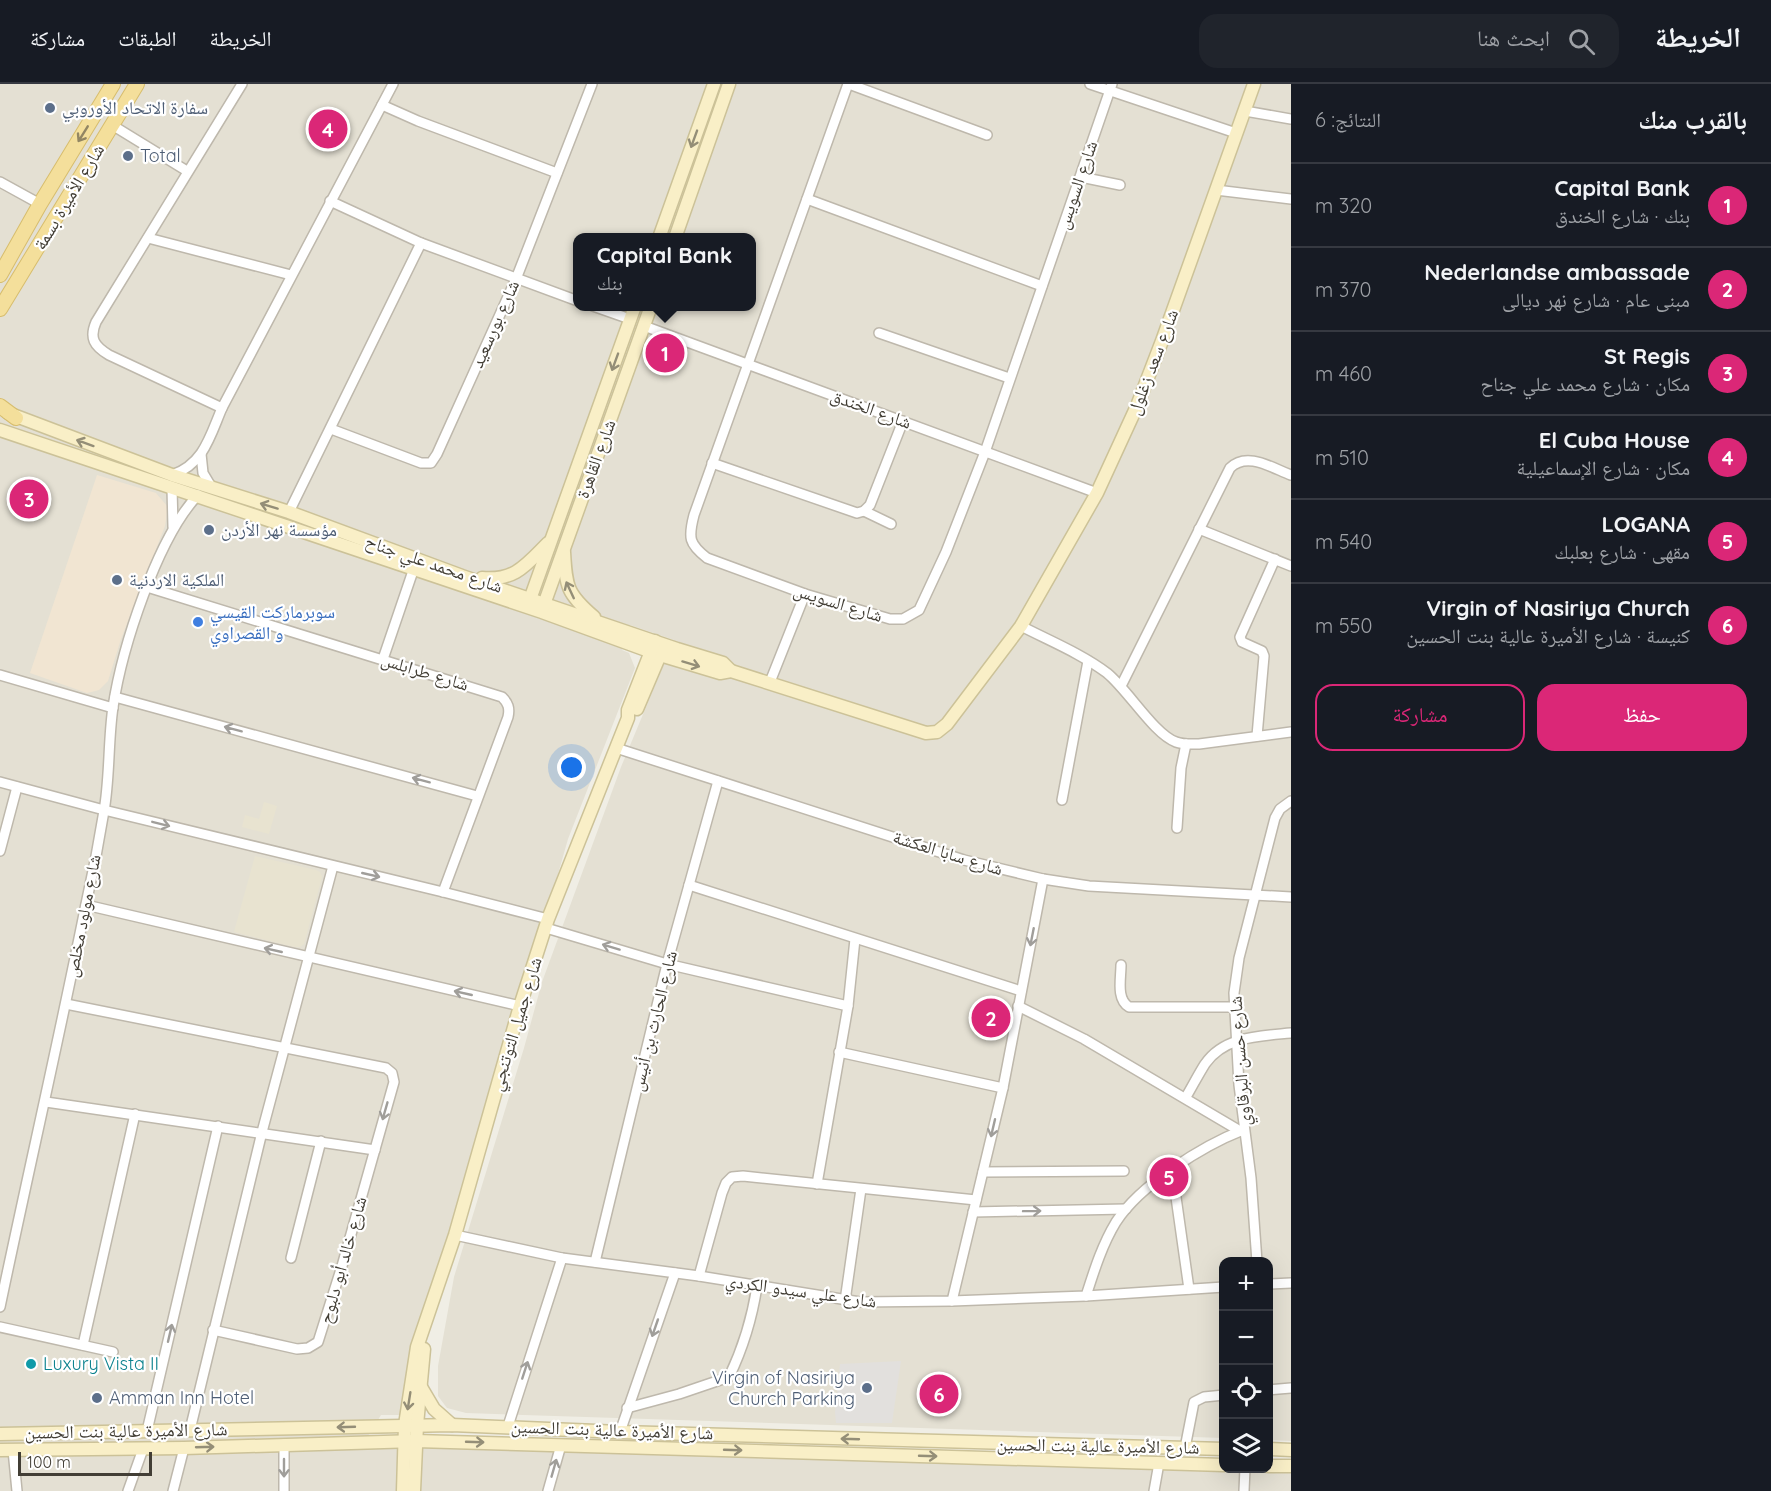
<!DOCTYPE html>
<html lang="ar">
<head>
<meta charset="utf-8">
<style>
	body { margin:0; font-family:Quicksand,"Noto Naskh Arabic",sans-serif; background:#20242c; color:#f1f3f6; direction:rtl }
	.controls { position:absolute; right:18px; bottom:18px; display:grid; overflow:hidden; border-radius:12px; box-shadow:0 6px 24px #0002 }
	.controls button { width:54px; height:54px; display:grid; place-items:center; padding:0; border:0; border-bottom:2px solid #363941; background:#171b24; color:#f1f3f6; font:30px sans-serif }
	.scale { position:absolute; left:18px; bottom:15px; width:134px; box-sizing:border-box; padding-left:6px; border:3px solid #423e35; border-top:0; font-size:16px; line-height:21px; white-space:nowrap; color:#423e35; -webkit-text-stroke:4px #fff; paint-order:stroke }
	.you { position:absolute; left:572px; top:684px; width:21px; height:21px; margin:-15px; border:4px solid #fff; border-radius:50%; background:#1a73e8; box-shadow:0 0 0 9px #1a73e833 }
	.badge { display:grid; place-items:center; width:39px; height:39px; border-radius:50%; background:#db2777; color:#fff; font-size:20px; font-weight:700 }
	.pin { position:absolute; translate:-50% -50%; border:3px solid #fff; box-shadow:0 2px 6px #0006 }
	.popup { position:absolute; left:573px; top:149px; width:183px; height:78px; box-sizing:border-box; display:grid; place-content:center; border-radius:12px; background:#171b24; filter:drop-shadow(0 2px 4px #0005); font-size:20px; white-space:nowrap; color:#9ea1a6 }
	.popup b { font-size:22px; color:#f1f3f6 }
	.popup::after { content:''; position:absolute; left:50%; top:100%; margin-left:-12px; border:12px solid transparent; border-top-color:#171b24 }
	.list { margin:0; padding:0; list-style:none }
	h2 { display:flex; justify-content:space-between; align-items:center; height:78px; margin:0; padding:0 24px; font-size:26px }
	h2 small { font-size:20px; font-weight:400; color:#9ea1a6 }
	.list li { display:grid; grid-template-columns:39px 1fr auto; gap:18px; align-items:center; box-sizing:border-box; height:84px; padding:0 24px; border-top:2px solid #363941 }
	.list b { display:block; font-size:22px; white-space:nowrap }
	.list p { margin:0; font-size:20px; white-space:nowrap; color:#9ea1a6 }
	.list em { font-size:20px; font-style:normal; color:#9ea1a6 }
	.actions { display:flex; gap:12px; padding:18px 24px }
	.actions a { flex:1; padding:14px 0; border:2px solid #db2777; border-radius:18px; text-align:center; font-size:21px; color:#db2777 }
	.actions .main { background:#db2777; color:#fff }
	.icon { flex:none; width:33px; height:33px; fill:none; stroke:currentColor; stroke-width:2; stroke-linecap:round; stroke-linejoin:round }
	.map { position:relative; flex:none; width:1291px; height:1407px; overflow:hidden; direction:ltr }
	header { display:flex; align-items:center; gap:36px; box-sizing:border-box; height:84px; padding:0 30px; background:#171b24; border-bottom:2px solid #363941 }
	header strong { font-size:28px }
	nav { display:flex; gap:33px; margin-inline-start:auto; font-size:21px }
	.search { width:420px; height:54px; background:#20242c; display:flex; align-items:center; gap:15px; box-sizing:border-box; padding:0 21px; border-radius:18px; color:#9ea1a6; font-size:22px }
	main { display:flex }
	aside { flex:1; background:#171b24 }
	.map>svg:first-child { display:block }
</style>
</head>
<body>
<header>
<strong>الخريطة</strong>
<div class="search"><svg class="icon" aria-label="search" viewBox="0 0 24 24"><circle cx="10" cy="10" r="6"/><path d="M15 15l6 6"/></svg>ابحث هنا</div>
<nav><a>الخريطة</a><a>الطبقات</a><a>مشاركة</a></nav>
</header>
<main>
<aside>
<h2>بالقرب منك<small>النتائج: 6</small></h2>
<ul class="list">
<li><span class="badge">1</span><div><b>Capital Bank</b><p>بنك · شارع الخندق</p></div><em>320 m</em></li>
<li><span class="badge">2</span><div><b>Nederlandse ambassade</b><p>مبنى عام · شارع نهر ديالى</p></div><em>370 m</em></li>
<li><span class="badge">3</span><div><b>St Regis</b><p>مكان · شارع محمد علي جناح</p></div><em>460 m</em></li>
<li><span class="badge">4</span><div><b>El Cuba House</b><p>مكان · شارع الإسماعيلية</p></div><em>510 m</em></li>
<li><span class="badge">5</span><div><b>LOGANA</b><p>مقهى · شارع بعلبك</p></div><em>540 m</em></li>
<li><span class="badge">6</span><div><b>Virgin of Nasiriya Church</b><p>كنيسة · شارع الأميرة عالية بنت الحسين</p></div><em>550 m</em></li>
</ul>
<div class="actions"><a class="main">حفظ</a><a>مشاركة</a></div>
</aside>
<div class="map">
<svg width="1291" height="1407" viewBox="0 0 1291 1407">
	<rect width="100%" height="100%" fill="#f0eee5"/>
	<path fill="#e4e0d3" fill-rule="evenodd" d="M 0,0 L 1291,0 L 1291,1357 L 1269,1356 L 1268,1178 L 1224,1178 L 1223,1354 L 466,1329 L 447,1324 L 438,1312 L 438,1282 L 454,1193 L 524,964 L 542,898 L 621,683 L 674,556 L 630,541 L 622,566 L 629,569 L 635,584 L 568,755 L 422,1266 L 405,1331 L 381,1331 L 363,1360 L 996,1380 L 1291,1387 L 1291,1407 L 0,1407 ZM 578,154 L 752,154 L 752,222 L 578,222 Z"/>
	<polygon fill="#f1e5d2" points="97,391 156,409 168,423 165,442 121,555 108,597 99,606 87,609 30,589"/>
	<g fill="#e8e3d0">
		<polygon points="264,718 277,722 269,750 242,743 245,731 259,735"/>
		<polygon points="255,772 316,786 320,788 322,793 304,860 300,863 294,863 234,848"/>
	</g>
	<polygon fill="#e2e0dd" points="901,1277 892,1339 836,1339 835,1328 840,1280"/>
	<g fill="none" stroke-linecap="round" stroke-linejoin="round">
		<g stroke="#beb8ac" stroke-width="12">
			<g id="street">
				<path d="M 848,0 L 694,431 C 688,454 689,460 707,474 L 805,510 L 890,535 L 903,535 L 919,526 L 946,468 L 985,368 L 1112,0"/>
				<polyline points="849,0 987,51"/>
				<polyline points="1090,0 1236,49"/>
				<polyline points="382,21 418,37 557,89"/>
				<polyline points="1245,27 1291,35"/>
				<polyline points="112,41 187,87"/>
				<polyline points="1081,93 1120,101"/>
				<polyline points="0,98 40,120"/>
				<polyline points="1216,106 1291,115"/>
				<polyline points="807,115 1042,202"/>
				<polyline points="330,117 421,159"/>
				<polyline points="148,154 291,191"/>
				<polyline points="593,222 630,235"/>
				<polyline points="644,242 1097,409"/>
				<polyline points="879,249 1009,294"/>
				<path d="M 222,324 L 109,271 C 94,262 89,254 96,238 L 242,0"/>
				<polyline points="331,345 421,379 431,379 437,370 516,195 592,0"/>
				<polyline points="201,370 203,389 212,404"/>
				<polyline points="712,379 857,429 864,427 870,421 903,337"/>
				<path d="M 172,391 C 204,380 210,352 222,324 L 393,0"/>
				<polyline points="172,404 173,443"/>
				<polyline points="864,427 891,440"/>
				<polyline points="289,428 421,159 578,217"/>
				<polyline points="1199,445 1291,482"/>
				<path d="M 147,503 L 502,613 C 508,619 510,624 508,633 L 443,808"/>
				<path d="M 1021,542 C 1050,557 1082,570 1107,589 C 1128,606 1154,650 1176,658 C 1184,661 1192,660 1199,660 L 1291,648"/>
				<polyline points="383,575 414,484"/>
				<polyline points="0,591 113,624"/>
				<polyline points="770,598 805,510"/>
				<path d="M 1121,602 L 1230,384 C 1247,367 1272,384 1291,391"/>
				<polyline points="115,613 477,712"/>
				<polyline points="1257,652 1264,572 1262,567 1242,558 1240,553 1275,475"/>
				<polyline points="616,664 964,776 1043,795 1089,802 1291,813"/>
				<polyline points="0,698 104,726 443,808 548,835"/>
				<polyline points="1062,716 1088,577"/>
				<polyline points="1177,744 1181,684 1186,660"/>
				<polyline points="0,767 17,703"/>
				<polyline points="689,801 1021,907"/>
				<polyline points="86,821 520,922"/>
				<polyline points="546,844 667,880 848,922"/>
				<path d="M 1121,881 C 1121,895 1116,915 1129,923 L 1234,923"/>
				<polyline points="66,920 386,984 392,989 394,998 342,1182 318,1258 308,1264 297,1265 213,1246"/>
				<polyline points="1018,922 1084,955 1240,1047"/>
				<polyline points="839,968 1003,1004"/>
				<path d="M 1186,1013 C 1192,1003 1198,991 1205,980 C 1224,952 1260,952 1291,949"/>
				<polyline points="46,1018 375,1066"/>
				<polyline points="1172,1085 1189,1205"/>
				<polyline points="983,1088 1124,1087"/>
				<polyline points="817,1100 848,922 855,855"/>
				<polyline points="973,1128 1126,1125"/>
				<polyline points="455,1151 562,1174 699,1192 860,1218 952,1217 1086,1212 1224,1203"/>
				<polyline points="291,1174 321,1057"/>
				<polyline points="595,1178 667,880 718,697"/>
				<polyline points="1257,1178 1251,1094 1239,1001 1234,909 1239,874 1275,734 1280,725 1291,717"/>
				<polyline points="699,1192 722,1109 726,1099 732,1093 743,1092 976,1116"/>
				<polyline points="1268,1200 1291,1199"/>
				<path d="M 1086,1212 C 1094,1187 1102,1161 1116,1138 C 1140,1101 1202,1062 1243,1046"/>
				<polyline points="845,1217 861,1105"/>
				<polyline points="952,1217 1003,1004 1043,795"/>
				<path d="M 0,1223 C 28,1089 59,955 86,820 C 93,789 99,758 104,727 C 110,693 108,657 113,623 C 122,564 157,454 198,411"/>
				<polyline points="0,1243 113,1268"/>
				<polyline points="83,1261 135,1030"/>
				<polyline points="1268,1306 1291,1304"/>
				<path d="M 627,1324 L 679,1310 L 729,1293 C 743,1264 752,1235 757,1202"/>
				<polyline points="508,1342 562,1174"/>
				<polyline points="190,1346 262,1048 333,782"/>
				<polyline points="147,1347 218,1042"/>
				<polyline points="620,1348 675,1189"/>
				<polyline points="1185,1364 1194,1318 1204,1313 1224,1311"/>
				<polyline points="13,1366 17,1407"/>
				<polyline points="128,1407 143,1365"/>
				<polyline points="173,1407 184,1364"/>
				<polyline points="284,1407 284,1360"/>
				<polyline points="548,1407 561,1361"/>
				<polyline points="1154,1407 1159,1379"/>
				<polyline points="1244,1407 1245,1384"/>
			</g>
		</g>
		<g stroke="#ccc298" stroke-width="15">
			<g id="secondary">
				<polyline points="659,154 714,0"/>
				<polyline points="675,154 729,0"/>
				<polyline points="8,329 172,391 289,428 462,492 677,565 723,579 731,587"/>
				<polyline points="0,346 542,528 660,571 720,589 731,587 926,649 937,648 947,640 1021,542 1097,409 1137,322 1162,257 1254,0"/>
				<path d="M 564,468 C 566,503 567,510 594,533"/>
				<path d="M 482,494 C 515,497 526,481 548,459"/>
				<polyline points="528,521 635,222"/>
				<polyline points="542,526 651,222"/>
				<polyline points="637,625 663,564"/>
				<polyline points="421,1303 434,1325 452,1341"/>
				<polyline points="0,1350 452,1341 620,1348 1224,1365"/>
				<polyline points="1268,1365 1291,1366"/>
				<polyline points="0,1366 184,1364 416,1357 1224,1381"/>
				<polyline points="1268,1382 1291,1382"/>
				<polyline points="403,1407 405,1341 417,1263 455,1151 520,922 548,835 628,634 628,626 655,557"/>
				<polyline points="414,1407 417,1341 424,1265"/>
			</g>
		</g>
		<g stroke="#d7bd6d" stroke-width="16">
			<g id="primary">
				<polyline points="0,191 40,120 113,0"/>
				<polyline points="0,225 137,0"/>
				<polyline points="0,322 16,334"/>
			</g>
		</g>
		<use href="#street" stroke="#fff" stroke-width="9"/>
		<use href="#secondary" stroke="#f9efc7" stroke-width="12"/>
		<use href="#primary" stroke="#f4df9b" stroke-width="14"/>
	</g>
	<defs><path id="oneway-shaft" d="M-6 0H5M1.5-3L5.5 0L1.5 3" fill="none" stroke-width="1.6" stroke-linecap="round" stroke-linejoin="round" transform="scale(1.5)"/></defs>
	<use stroke="#928663" href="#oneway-shaft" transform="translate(83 50) rotate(122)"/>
	<g stroke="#948e77">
		<use href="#oneway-shaft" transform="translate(694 55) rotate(110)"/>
		<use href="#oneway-shaft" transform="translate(615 278) rotate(110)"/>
		<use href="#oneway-shaft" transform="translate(85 359) rotate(-160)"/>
		<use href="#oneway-shaft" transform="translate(269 422) rotate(-163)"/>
		<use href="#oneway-shaft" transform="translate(570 506) rotate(-115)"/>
		<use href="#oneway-shaft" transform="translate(691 580) rotate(17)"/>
		<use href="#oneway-shaft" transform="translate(409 1317) rotate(99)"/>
		<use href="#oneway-shaft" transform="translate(346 1343) rotate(178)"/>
		<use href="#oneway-shaft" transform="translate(850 1355) rotate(-178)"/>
		<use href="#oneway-shaft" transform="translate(475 1358) rotate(2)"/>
		<use href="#oneway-shaft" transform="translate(205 1363) rotate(-2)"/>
		<use href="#oneway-shaft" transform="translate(733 1366) rotate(2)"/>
		<use href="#oneway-shaft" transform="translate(928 1372) rotate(2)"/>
	</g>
	<g stroke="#a09e9a">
		<use href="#oneway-shaft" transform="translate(233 645) rotate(-165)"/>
		<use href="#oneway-shaft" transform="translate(421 696) rotate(-165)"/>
		<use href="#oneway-shaft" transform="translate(161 740) rotate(14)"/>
		<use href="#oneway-shaft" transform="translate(371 791) rotate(13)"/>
		<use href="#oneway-shaft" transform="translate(1032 853) rotate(101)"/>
		<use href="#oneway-shaft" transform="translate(611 863) rotate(-163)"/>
		<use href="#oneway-shaft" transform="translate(273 866) rotate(-167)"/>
		<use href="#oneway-shaft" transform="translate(463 909) rotate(-167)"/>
		<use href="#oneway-shaft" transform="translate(385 1027) rotate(106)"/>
		<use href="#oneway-shaft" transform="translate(993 1044) rotate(103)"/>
		<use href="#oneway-shaft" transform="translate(1032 1127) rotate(-1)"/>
		<use href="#oneway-shaft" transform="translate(655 1244) rotate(109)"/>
		<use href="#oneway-shaft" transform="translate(170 1249) rotate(-77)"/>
		<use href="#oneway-shaft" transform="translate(525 1286) rotate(-72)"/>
		<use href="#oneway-shaft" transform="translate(284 1384) rotate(90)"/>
		<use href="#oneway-shaft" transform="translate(554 1384) rotate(-74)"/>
	</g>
	<g fill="#5c6f8a" stroke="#fff" stroke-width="2">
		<circle cx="50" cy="24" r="6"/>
		<circle cx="128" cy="72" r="6"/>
		<circle cx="209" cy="446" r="6"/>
		<circle cx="117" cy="496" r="6"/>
		<circle cx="867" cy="1304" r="6"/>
		<circle cx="97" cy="1314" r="6"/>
	</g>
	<circle fill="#3f7fe0" stroke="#fff" stroke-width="2" cx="198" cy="538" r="6"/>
	<circle fill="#0f9aa8" stroke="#fff" stroke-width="2" cx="31" cy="1280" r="6"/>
	<g text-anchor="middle" stroke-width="4.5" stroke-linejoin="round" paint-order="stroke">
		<g font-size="18" fill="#4e5e75" stroke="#fff" text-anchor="start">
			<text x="62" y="30">سفارة الاتحاد الأوروبي</text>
			<text x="140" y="78">Total</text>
			<text x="221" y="452">مؤسسة نهر الأردن</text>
			<text x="129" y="502">الملكية الاردنية</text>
			<text x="855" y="1300" text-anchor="end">Virgin of Nasiriya<tspan x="855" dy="21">Church Parking</tspan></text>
			<text x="109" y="1320">Amman Inn Hotel</text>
		</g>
		<g font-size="18" fill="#423e35" stroke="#fff">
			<text transform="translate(1077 101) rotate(-71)" y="6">شارع السويس</text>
			<text transform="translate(69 113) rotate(-59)" y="6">شارع الأميرة بسمة</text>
			<text transform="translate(495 240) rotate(-66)" y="6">شارع بورسعيد</text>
			<text transform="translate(1153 278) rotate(-69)" y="6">شارع سعد زغلول</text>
			<text transform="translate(871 325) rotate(20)" y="6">شارع الخندق</text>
			<text transform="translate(596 375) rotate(-70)" y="6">شارع القاهرة</text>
			<text transform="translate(434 480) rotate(19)" y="6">شارع محمد علي جناح</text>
			<text transform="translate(838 519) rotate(17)" y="6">شارع السويس</text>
			<text transform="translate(425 588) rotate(17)" y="6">شارع طرابلس</text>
			<text transform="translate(948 769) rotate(17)" y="6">شارع سابا العكشة</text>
			<text transform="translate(83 832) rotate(-79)" y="6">شارع مولود مخلص</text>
			<text transform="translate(654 937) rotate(-76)" y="6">شارع الحارث بن أنيس</text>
			<text transform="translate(516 940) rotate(-73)" y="6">شارع جميل التوتنجي</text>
			<text transform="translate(1240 977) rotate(-94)" y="6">شارع حسن البرقاوي</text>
			<text transform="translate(343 1176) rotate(-74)" y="6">شارع خالد أبو دلبوح</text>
			<text transform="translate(801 1207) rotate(8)" y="6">شارع علي سيدو الكردي</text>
			<text transform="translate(612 1346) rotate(2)" y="6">شارع الأميرة عالية بنت الحسين</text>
			<text transform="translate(126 1347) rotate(-1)" y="6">شارع الأميرة عالية بنت الحسين</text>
			<text transform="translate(1098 1362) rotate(1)" y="6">شارع الأميرة عالية بنت الحسين</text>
		</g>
		<g font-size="18" fill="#366cbe" stroke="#fff" text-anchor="start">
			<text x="210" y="534">سوبرماركت القيسي<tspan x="210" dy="21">و القصراوي</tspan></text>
		</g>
		<g font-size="18" fill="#0d838f" stroke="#fff" text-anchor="start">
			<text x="43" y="1286">Luxury Vista II</text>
		</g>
	</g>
</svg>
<div class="controls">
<button>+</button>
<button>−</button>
<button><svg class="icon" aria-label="locate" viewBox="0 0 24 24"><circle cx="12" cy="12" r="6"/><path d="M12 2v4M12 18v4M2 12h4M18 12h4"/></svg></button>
<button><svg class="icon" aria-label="layers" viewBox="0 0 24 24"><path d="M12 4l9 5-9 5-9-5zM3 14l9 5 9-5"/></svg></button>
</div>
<div class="scale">100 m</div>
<div class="you"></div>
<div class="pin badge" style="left:665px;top:269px">1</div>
<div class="popup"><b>Capital Bank</b>بنك</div>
<div class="pin badge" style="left:991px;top:934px">2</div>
<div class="pin badge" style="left:29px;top:415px">3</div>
<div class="pin badge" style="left:328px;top:45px">4</div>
<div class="pin badge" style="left:1169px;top:1093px">5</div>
<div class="pin badge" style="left:939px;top:1310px">6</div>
</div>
</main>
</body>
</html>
